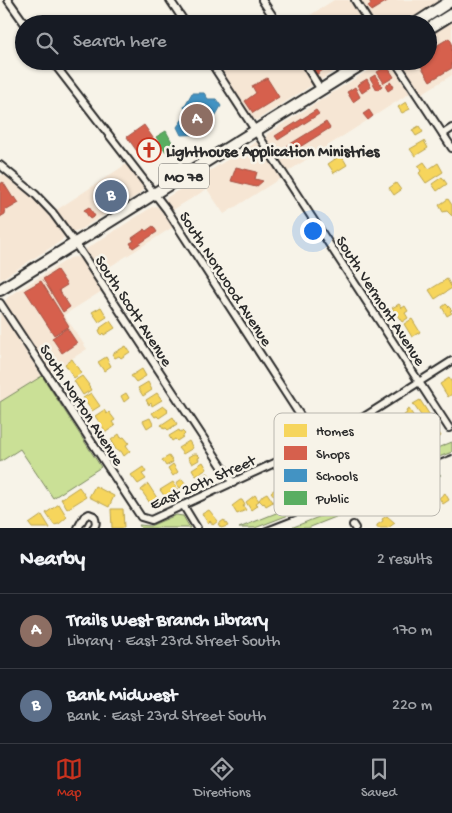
<!DOCTYPE html>
<html lang="en">
<head>
<meta charset="utf-8">
<style>
	body { margin:0; font-family:"Gochi Hand",sans-serif; background:#242831; color:#f1f3f6 }
	.you { position:absolute; left:312px; top:230px; width:18px; height:18px; margin:-12px; border:4px solid #fff; border-radius:50%; background:#1a73e8; box-shadow:0 0 0 8px #1a73e833 }
	.badge { display:grid; place-items:center; width:32px; height:32px; border-radius:50%; background:#c8321e; color:#fff; font-size:16px; font-weight:700 }
	.pin { position:absolute; translate:-50% -50%; border:2px solid #fff; box-shadow:0 1px 5px #0006 }
	.list { margin:0; padding:0; list-style:none }
	h2 { display:flex; justify-content:space-between; align-items:center; height:65px; margin:0; padding:0 20px; font-size:21px }
	h2 small { font-size:16px; font-weight:400; color:#9ea1a6 }
	.list li { display:grid; grid-template-columns:32px 1fr auto; gap:15px; align-items:center; box-sizing:border-box; height:75px; padding:0 20px; border-top:1px solid #363941 }
	.list b { display:block; font-size:19px; white-space:nowrap }
	.list p { margin:0; font-size:16px; white-space:nowrap; color:#9ea1a6 }
	.list em { font-size:16px; font-style:normal; color:#9ea1a6 }
	.icon { flex:none; width:28px; height:28px; fill:none; stroke:currentColor; stroke-width:2; stroke-linecap:round; stroke-linejoin:round }
	.map { position:relative; flex:none; width:452px; height:528px; overflow:hidden }
	.search { position:absolute; background:#171b24; box-shadow:0 1px 4px #0004; left:15px; right:15px; top:15px; height:55px; display:flex; align-items:center; gap:12px; box-sizing:border-box; padding:0 18px; border-radius:28px; color:#9ea1a6; font-size:19px }
	.sheet { height:215px; background:#171b24 }
	nav { display:flex; justify-content:space-around; align-items:center; box-sizing:border-box; height:70px; border-top:1px solid #363941; background:#171b24; font-size:14px; color:#9ea1a6 }
	nav a { display:grid; justify-items:center; gap:2px }
	nav .on { color:#c8321e }
	.map>svg:first-child { display:block }
</style>
</head>
<body>
<div class="map">
<svg width="452" height="528" viewBox="0 0 452 528">
	<rect width="100%" height="100%" fill="#f7f3e8"/>
	<filter id="ink" filterUnits="userSpaceOnUse"><feTurbulence type="fractalNoise" baseFrequency=".02" numOctaves="2"/><feDisplacementMap in="SourceGraphic" scale="10" xChannelSelector="R" yChannelSelector="G"/><feConvolveMatrix kernelMatrix="1 2 1 2 8 2 1 2 1" color-interpolation-filters="sRGB"/></filter>
	<g filter="url(#ink)">
		<g fill="#f6e6d4">
			<polygon points="334,0 349,0 364,24 296,24"/>
			<polygon points="358,0 446,0 408,24 374,24"/>
			<polygon points="452,18 452,75 421,94 399,61 428,61 428,33"/>
			<polygon points="238,61 350,61 257,120 253,119 249,116 221,72"/>
			<polygon points="383,61 389,62 410,93 287,172 268,143 266,138 267,134"/>
			<polygon points="256,142 259,144 281,178 224,214 207,189 171,211 165,201 166,198"/>
			<polygon points="128,163 144,186 141,193 76,232 71,231 55,211"/>
			<polygon points="5,173 30,194 41,206 57,225 64,237 61,241 0,280 0,176"/>
			<polygon points="156,206 159,208 173,227 98,274 86,257 86,249 152,207"/>
			<polygon points="75,257 79,258 102,291 64,315 87,349 51,372 6,305 5,301 8,297 70,258"/>
			<polygon points="0,312 42,376 0,402"/>
		</g>
		<g fill="#cae096" stroke="#7a8660">
			<polygon points="42,376 101,467 53,498 20,449 0,462 0,402"/>
			<polygon points="452,442 452,452 255,528 239,528"/>
			<polygon points="434,471 441,475 308,528 291,528"/>
			<polygon points="176,515 183,516 190,528 141,528 139,525 150,526"/>
		</g>
		<g fill="#f6d55c" stroke="#b9a24d">
			<polygon points="406,102 410,109 402,113 398,107"/>
			<polygon points="419,126 423,132 416,136 412,130"/>
			<polygon points="424,141 428,148 415,156 410,149"/>
			<polygon points="341,155 347,165 334,173 328,164"/>
			<polygon points="424,162 429,169 438,163 443,172 426,183 419,173 421,171 418,166"/>
			<polygon points="442,177 447,184 437,191 432,184"/>
			<polygon points="396,183 401,190 394,195 389,188"/>
			<polygon points="448,199 452,205 452,216 447,211 443,212 439,205"/>
			<polygon points="447,279 452,288 435,299 429,290"/>
			<polygon points="399,304 402,308 405,306 408,311 405,313 408,318 402,322 392,308"/>
			<polygon points="446,304 452,310 450,311 452,313 447,316 442,307"/>
			<polygon points="101,307 107,317 99,322 92,312"/>
			<polygon points="412,319 420,332 412,337 404,324"/>
			<polygon points="110,321 115,328 104,335 103,333 101,335 99,330 101,329 100,328"/>
			<polygon points="126,346 130,352 121,358 119,356 115,358 112,354"/>
			<polygon points="106,357 111,366 104,371 98,362"/>
			<polygon points="72,359 81,373 74,378 65,364"/>
			<polygon points="142,369 146,376 136,382 131,376"/>
			<polygon points="82,376 89,385 88,385 91,390 83,395 74,381"/>
			<polygon points="449,378 452,383 452,394 448,397 440,384"/>
			<polygon points="148,382 152,390 143,396 138,388"/>
			<polygon points="91,393 100,406 92,411 83,398"/>
			<polygon points="126,393 129,398 124,402 121,396"/>
			<polygon points="157,393 162,400 152,406 151,403 149,405 146,400"/>
			<polygon points="420,400 431,417 425,421 413,404"/>
			<polygon points="163,406 168,410 167,411 168,412 159,418 157,416 155,417 152,413"/>
			<polygon points="409,409 416,420 410,424 404,415 407,413 406,411"/>
			<polygon points="104,410 107,414 109,412 115,420 112,422 115,426 106,432 95,416"/>
			<polygon points="173,417 177,424 168,430 166,428 164,429 161,425"/>
			<polygon points="150,418 153,424 147,428 143,421"/>
			<polygon points="433,424 441,436 433,442 425,429"/>
			<polygon points="179,430 180,432 182,431 185,434 183,436 183,437 177,441 175,439 172,441 169,436"/>
			<polygon points="119,434 121,438 124,437 129,443 126,445 130,451 124,456 121,451 117,451 112,443 113,442 111,440"/>
			<polygon points="189,441 193,448 183,454 178,448"/>
			<polygon points="193,454 197,454 200,457 198,458 199,460 192,464 188,457"/>
			<polygon points="169,456 173,462 166,466 162,460"/>
			<polygon points="203,462 207,469 196,476 192,469"/>
			<polygon points="173,464 178,472 173,476 168,468"/>
			<polygon points="143,467 146,472 142,474 146,479 138,484 131,475"/>
			<polygon points="208,473 214,482 207,486 202,479 200,480 198,478"/>
			<polygon points="182,479 186,484 180,488 176,483"/>
			<polygon points="173,482 178,490 166,498 160,490"/>
			<polygon points="148,484 159,501 152,506 141,490"/>
			<polygon points="95,486 114,496 109,507 89,497"/>
			<polygon points="280,486 285,494 279,498 277,496 275,497 271,492"/>
			<polygon points="79,487 86,497 67,509 61,499"/>
			<polygon points="267,493 273,502 266,506 264,503 263,504 259,500 263,495"/>
			<polygon points="445,493 449,500 443,504 439,498"/>
			<polygon points="255,495 259,501 256,503 258,505 251,510 246,502"/>
			<polygon points="240,500 242,500 245,505 243,506 246,510 237,514 232,506"/>
			<polygon points="59,504 67,517 59,524 54,525 46,513"/>
			<polygon points="111,509 123,509 124,528 112,528"/>
			<polygon points="209,510 218,521 213,525 210,521 208,523 202,514"/>
			<polygon points="42,515 50,528 32,528 29,524"/>
			<polygon points="387,516 395,523 388,528 377,528 377,525 383,521 382,519"/>
			<polygon points="224,520 228,526 221,528 218,524"/>
		</g>
		<g fill="#d6604d" stroke="#a35043">
			<polygon points="369,0 389,0 371,11 368,6 371,4"/>
			<polygon points="449,38 452,43 452,68 430,81 418,61 428,61 428,51"/>
			<polygon points="308,61 322,61 327,67 316,75"/>
			<polygon points="387,66 394,77 384,83 377,72"/>
			<polygon points="375,75 382,86 377,90 370,78"/>
			<polygon points="267,78 279,97 253,113 245,101 256,93 252,86"/>
			<polygon points="367,79 371,87 362,93 357,85"/>
			<polygon points="391,82 394,87 388,91 385,86"/>
			<polygon points="355,87 360,97 353,102 347,92"/>
			<polygon points="316,110 319,114 278,140 275,136"/>
			<polygon points="369,110 373,116 368,120 363,114"/>
			<polygon points="326,122 330,128 292,152 287,151 287,146"/>
			<polygon points="144,125 158,145 141,157 127,137"/>
			<polygon points="236,167 257,172 255,179 263,181 256,187 231,181"/>
			<polygon points="3,182 13,198 15,197 19,203 7,210 6,208 5,214 0,217 0,184"/>
			<polygon points="116,187 121,195 106,205 101,197"/>
			<polygon points="89,207 95,216 90,219 84,210"/>
			<polygon points="153,226 157,232 133,248 130,243 134,241 132,238 145,229 146,231"/>
			<polygon points="57,270 67,285 59,290 70,307 63,312 43,279"/>
			<polygon points="41,281 69,326 54,335 25,290"/>
			<polygon points="67,328 77,343 62,353 52,338"/>
		</g>
		<polygon fill="#4393c3" stroke="#3c7495" points="192,93 204,93 208,99 216,99 221,106 205,134 181,135 177,127 187,113 184,107"/>
		<polygon fill="#5aae61" stroke="#4c8751" points="166,131 174,146 166,152 156,137"/>
		<g fill="none" stroke-linecap="round" stroke-linejoin="round">
			<g stroke="#2b2b2b" stroke-width="10">
				<g id="street">
					<polyline points="8,0 25,24"/>
					<polyline points="170,0 186,24"/>
					<polyline points="262,0 278,24"/>
					<polyline points="355,0 370,24"/>
					<polyline points="52,61 167,210 318,443"/>
					<polyline points="210,61 449,428"/>
					<polyline points="303,61 321,90"/>
					<polyline points="395,61 452,148"/>
					<polyline points="443,134 452,128"/>
					<polyline points="0,165 35,194 53,213 75,243 233,483"/>
					<polyline points="0,303 141,517 151,520 318,443 356,422 452,361"/>
					<polyline points="183,505 197,528"/>
					<polyline points="353,525 355,528"/>
					<path d="M 78,528 L 84,517 L 89,514 L 94,516 C 96,521 97,524 93,528"/>
				</g>
			</g>
			<g stroke="#2b2b2b" stroke-width="14">
				<g id="primary">
					<polyline points="415,24 452,0"/>
					<polyline points="428,29 452,14"/>
					<polyline points="0,290 367,61"/>
				</g>
			</g>
			<use href="#street" stroke="#f7f3e8" stroke-width="6"/>
			<use href="#primary" stroke="#f7f3e8" stroke-width="10"/>
			<polyline stroke="#2b2b2b" stroke-width="2" points="264,528 452,455"/>
		</g>
	</g>
	<defs>
		<g id="church-ring" transform="scale(1.25)"><circle r="9.5" fill="#f7f3e8" stroke="#c8321e" stroke-width="1.5"/><path d="M-1.2-6h2.4v3.5h3.3v2.4h-3.3V6h-2.4V-.1h-3.3v-2.4h3.3Z" fill="#c8321e"/></g>
	</defs>
	<g fill-rule="evenodd">
		<use href="#church-ring" x="149" y="150"/>
	</g>
	<g text-anchor="middle" stroke-width="5" stroke-linejoin="round" paint-order="stroke">
		<rect fill="#f7f3e8" stroke="#686764" stroke-width="1" x="159" y="163.5" width="50" height="25" rx="4"/>
		<g font-size="15" font-weight="bold" fill="#2b2b2b">
			<text x="184" y="181">MO 78</text>
		</g>
		<g font-size="16" font-weight="bold" fill="#2b2b2b" stroke="#f7f3e8" text-anchor="start">
			<text x="166" y="156">Lighthouse Application Ministries</text>
		</g>
		<g font-size="16" fill="#2b2b2b" stroke="#f7f3e8">
			<text transform="translate(227 278) rotate(57)" y="6">South Norwood Avenue</text>
			<text transform="translate(382 300) rotate(57)" y="6">South Vermont Avenue</text>
			<text transform="translate(135 310) rotate(57)" y="6">South Scott Avenue</text>
			<text transform="translate(83 404) rotate(57)" y="6">South Norton Avenue</text>
			<text transform="translate(202 481) rotate(-24)" y="6">East 20th Street</text>
		</g>
	</g>
	<rect x="274" y="413" width="166" height="103" rx="8" fill="#f7f3e8" stroke="#bab7af" stroke-width="1"/>
	<rect x="284" y="424" width="23" height="13" fill="#f6d55c"/>
	<rect x="284" y="446" width="23" height="14" fill="#d6604d"/>
	<rect x="284" y="469" width="23" height="13" fill="#4393c3"/>
	<rect x="284" y="491" width="23" height="14" fill="#5aae61"/>
	<g font-size="14" fill="#2b2b2b">
		<text x="316" y="435">Homes</text>
		<text x="316" y="458">Shops</text>
		<text x="316" y="480">Schools</text>
		<text x="316" y="503">Public</text>
	</g>
</svg>
<div class="you"></div>
<div class="pin badge" style="left:197px;top:120px;background:#8d6e63">A</div>
<div class="pin badge" style="left:111px;top:196px;background:#5c6f8a">B</div>
<div class="search"><svg class="icon" aria-label="search" viewBox="0 0 24 24"><circle cx="10" cy="10" r="6"/><path d="M15 15l6 6"/></svg>Search here</div>
</div>
<section class="sheet">
<h2>Nearby<small>2 results</small></h2>
<ul class="list">
<li><span class="badge" style="background:#8d6e63">A</span><div><b>Trails West Branch Library</b><p>Library · East 23rd Street South</p></div><em>170 m</em></li>
<li><span class="badge" style="background:#5c6f8a">B</span><div><b>Bank Midwest</b><p>Bank · East 23rd Street South</p></div><em>220 m</em></li>
</ul>
</section>
<nav>
<a class="on"><svg class="icon" aria-label="map" viewBox="0 0 24 24"><path d="M3 6l6-2 6 2 6-2v14l-6 2-6-2-6 2zM9 4v14M15 6v14"/></svg>Map</a>
<a><svg class="icon" aria-label="directions" viewBox="0 0 24 24"><path d="M12 3l9 9-9 9-9-9zM9 14v-3h6M13 9l2 2-2 2"/></svg>Directions</a>
<a><svg class="icon" aria-label="saved" viewBox="0 0 24 24"><path d="M7 4h10v16l-5-4-5 4z"/></svg>Saved</a>
</nav>
</body>
</html>
